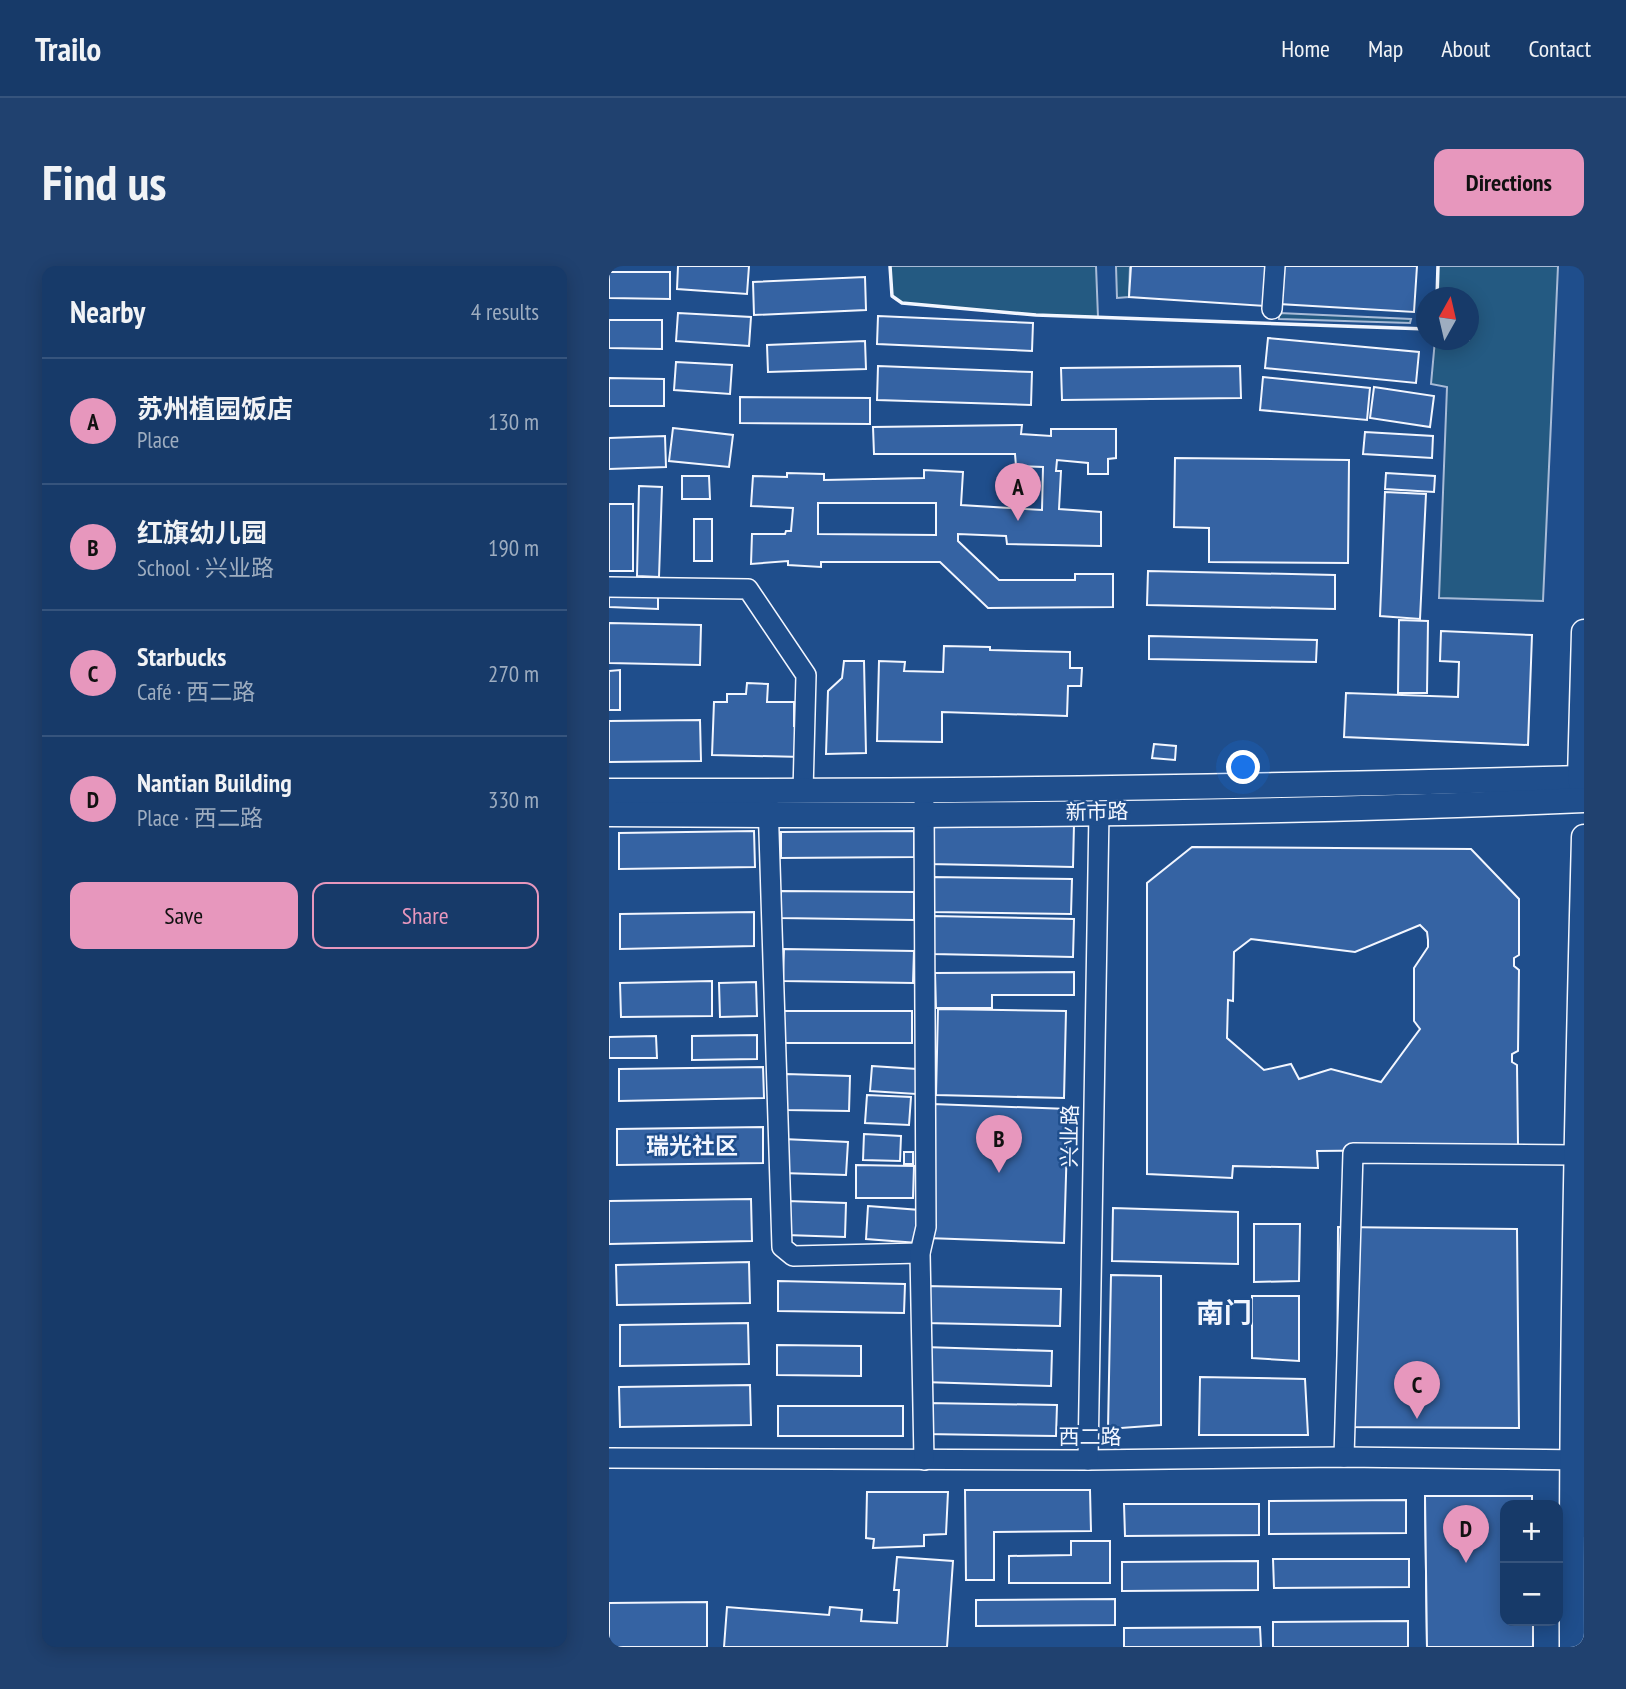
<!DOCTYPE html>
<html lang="en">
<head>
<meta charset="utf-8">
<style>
	body { margin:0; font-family:"PT Sans Narrow","Noto Sans SC",sans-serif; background:#20416f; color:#f1f3f6 }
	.controls { position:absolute; right:21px; bottom:21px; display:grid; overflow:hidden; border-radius:14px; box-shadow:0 4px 18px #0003 }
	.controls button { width:63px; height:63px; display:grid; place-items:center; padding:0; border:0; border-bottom:2px solid #36547d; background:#173a69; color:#f1f3f6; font:35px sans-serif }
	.compass { position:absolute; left:807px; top:21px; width:63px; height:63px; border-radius:50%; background:#173a69; box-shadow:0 4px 18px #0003; rotate:8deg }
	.you { position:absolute; left:635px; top:502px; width:24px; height:24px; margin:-18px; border:5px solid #fff; border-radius:50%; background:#1a73e8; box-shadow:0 0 0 10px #1a73e833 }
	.badge { display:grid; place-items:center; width:46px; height:46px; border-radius:50%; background:#e797bd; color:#111; font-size:23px; font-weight:700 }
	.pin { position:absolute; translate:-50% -58px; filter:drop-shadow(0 2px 4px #0008) }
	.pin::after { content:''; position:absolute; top:37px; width:24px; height:21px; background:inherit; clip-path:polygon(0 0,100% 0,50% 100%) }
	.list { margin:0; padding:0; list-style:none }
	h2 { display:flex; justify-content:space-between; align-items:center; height:91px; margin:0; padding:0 28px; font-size:30px }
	h2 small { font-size:23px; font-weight:400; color:#9eadc0 }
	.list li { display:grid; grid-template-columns:46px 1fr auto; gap:21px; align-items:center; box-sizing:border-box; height:126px; padding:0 28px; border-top:2px solid #36547d }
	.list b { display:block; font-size:26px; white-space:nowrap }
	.list p { margin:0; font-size:23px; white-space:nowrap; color:#9eadc0 }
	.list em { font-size:23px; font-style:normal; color:#9eadc0 }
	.actions { display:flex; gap:14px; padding:21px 28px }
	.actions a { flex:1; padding:16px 0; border:2px solid #e797bd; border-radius:14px; text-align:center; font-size:24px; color:#e797bd }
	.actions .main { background:#e797bd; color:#111 }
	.map { position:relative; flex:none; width:975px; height:1381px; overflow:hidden; border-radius:14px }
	header { display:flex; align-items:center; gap:42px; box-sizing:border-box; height:98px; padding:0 35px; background:#173a69; border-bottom:2px solid #36547d }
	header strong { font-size:33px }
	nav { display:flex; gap:38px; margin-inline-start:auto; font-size:24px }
	.intro { display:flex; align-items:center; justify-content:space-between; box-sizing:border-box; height:168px; padding:0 42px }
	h1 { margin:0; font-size:49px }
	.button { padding:18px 32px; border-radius:14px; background:#e797bd; color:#111; font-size:24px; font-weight:700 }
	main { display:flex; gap:42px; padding:0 42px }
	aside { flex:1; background:#173a69; border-radius:14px; box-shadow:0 4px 18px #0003 }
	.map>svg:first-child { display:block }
</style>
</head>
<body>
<header>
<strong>Trailo</strong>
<nav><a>Home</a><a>Map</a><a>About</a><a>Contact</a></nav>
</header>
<div class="intro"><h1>Find us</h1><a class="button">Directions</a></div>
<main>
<aside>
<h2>Nearby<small>4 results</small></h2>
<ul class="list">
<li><span class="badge">A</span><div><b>苏州植园饭店</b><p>Place</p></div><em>130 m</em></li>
<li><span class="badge">B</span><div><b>红旗幼儿园</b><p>School · 兴业路</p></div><em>190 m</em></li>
<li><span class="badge">C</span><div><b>Starbucks</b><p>Café · 西二路</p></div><em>270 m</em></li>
<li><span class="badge">D</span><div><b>Nantian Building</b><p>Place · 西二路</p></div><em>330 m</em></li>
</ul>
<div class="actions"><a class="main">Save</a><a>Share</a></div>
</aside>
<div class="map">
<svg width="975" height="1381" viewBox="0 0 975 1381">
	<rect width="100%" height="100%" fill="#1f4e8c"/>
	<g fill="#245a82" stroke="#a8bbd7" stroke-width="2">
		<polygon points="281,0 487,0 489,51 427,49 293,37 283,30"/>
		<polygon points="507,0 521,0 520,31 508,32"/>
		<polygon points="829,0 949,0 934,335 830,332 838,121 822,118 826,74 860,74 860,32 828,31"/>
		<polygon points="670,47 802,53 801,57 670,53"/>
	</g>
	<g fill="#3563a3" stroke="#f2f6ff" stroke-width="2" fill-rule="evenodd">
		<polygon points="69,0 140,0 138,28 68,23"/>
		<polygon points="522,0 660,0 656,40 520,31"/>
		<polygon points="673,0 808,0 805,46 670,38"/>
		<polygon points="0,6 61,6 61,33 0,32"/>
		<polygon points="256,11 257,44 145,49 144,16"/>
		<polygon points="69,47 142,51 140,80 67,75"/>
		<polygon points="269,50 424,57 423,85 268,78"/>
		<polygon points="0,54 53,54 53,83 0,82"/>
		<polygon points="659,72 810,86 807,117 656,102"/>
		<polygon points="256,75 257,103 159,106 158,79"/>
		<polygon points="67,96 123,99 121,128 65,124"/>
		<polygon points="269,100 423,106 422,139 268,134"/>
		<polygon points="631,100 632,132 453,134 452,102"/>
		<polygon points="654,111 761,122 758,154 651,144"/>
		<polygon points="0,112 55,113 55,140 0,140"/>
		<polygon points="765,121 825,130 821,161 761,152"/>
		<polygon points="131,131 261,132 261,158 131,157"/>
		<path d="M 413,159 L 412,168 L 442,170 L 442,163 L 507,163 L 507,192 L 499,193 L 499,208 L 479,208 L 479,197 L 448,194 L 447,205 L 452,205 L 450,243 L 492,246 L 492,280 L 398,278 L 397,270 L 349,268 L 349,275 L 390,314 L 466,314 L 466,308 L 504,308 L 504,341 L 379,342 L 331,296 L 212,296 L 212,301 L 179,299 L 179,295 L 142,298 L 143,268 L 176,268 L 177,265 L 182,265 L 184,242 L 142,240 L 144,210 L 178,211 L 178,207 L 215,208 L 215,214 L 315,212 L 315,204 L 354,206 L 352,239 L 433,244 L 434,201 L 407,200 L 406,188 L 265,188 L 264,161 ZM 209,237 L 327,237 L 327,269 L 209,268 Z"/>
		<polygon points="64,162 124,169 120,201 60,195"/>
		<polygon points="756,166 824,170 823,192 754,188"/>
		<polygon points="56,170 57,201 0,203 0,172"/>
		<polygon points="566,192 740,194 739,297 600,296 600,262 565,261"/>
		<polygon points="777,207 826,210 825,226 776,223"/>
		<polygon points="73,210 100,210 101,233 73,233"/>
		<polygon points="30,220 53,221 50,311 28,310"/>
		<polygon points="776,226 817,228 811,353 771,350"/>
		<rect x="0" y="238" width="24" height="67"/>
		<rect x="85" y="253" width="18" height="42"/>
		<polygon points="539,305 726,309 726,343 538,339"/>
		<polygon points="0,327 49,328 49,343 0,341"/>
		<polygon points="790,354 819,355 818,427 789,427"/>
		<polygon points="0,357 92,359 91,399 0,397"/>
		<polygon points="832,365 923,369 919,479 735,471 737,427 849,431 850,396 831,395"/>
		<polygon points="540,370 708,374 707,396 540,393"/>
		<polygon points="335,380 381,381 381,384 461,386 461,402 473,402 472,420 459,420 458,450 333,446 333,476 268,475 270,395 296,396 295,405 334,406"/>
		<polygon points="235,395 255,395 257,487 217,488 219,425 233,412"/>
		<polygon points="11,404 11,444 0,444 0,405"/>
		<polygon points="138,417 159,418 158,436 185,436 185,460 193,460 193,491 103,489 105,436 118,436 118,428 137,428"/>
		<polygon points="91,454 92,495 0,496 0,455"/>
		<polygon points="545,478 567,480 566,494 543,492"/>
		<polygon points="320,557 465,558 464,601 319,598"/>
		<polygon points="145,565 146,601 10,603 10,567"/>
		<polygon points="305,565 305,591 172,592 172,566"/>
		<path d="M 583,581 L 862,583 L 910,633 L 910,689 L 905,692 L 905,700 L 910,704 L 909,785 L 903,788 L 903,796 L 908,799 L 909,878 L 906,883 L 708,885 L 709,902 L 624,900 L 623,912 L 538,908 L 538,617 ZM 811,659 L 818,666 L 819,674 L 819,681 L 805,702 L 805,755 L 811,763 L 772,816 L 722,803 L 690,813 L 682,798 L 655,804 L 618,772 L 619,734 L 624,735 L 625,686 L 642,673 L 746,686 Z"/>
		<polygon points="323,611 463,613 462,648 322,646"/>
		<polygon points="172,625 305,626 305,654 171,652"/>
		<polygon points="145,646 145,680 11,683 11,648"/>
		<polygon points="324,650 465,653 464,691 323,688"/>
		<polygon points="175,683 305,685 304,717 174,715"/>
		<polygon points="465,706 465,729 383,729 383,742 327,742 326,707"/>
		<polygon points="103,715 103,750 12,751 11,717"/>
		<polygon points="147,716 148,750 111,751 110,717"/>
		<polygon points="329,743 457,745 455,832 327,829"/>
		<rect x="175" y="745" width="128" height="32"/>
		<polygon points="148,769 148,793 83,794 83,770"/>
		<polygon points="47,770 48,792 0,792 0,771"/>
		<polygon points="263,800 308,803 307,828 261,825"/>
		<polygon points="154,801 155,832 10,835 10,803"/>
		<polygon points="177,808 241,810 240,845 177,844"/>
		<polygon points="258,829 302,831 300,859 256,857"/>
		<polygon points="323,838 459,843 455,977 318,972"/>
		<polygon points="154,861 154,897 8,899 8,863"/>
		<polygon points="255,868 292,870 291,895 254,894"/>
		<polygon points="174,873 239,876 237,909 173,907"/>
		<rect x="295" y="886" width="9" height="12"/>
		<polygon points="247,899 305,900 304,932 247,932"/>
		<polygon points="142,933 143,975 0,978 0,935"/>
		<polygon points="178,935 237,937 236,971 177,969"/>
		<polygon points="259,940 311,944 309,977 257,973"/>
		<polygon points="504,942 629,946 629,998 503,995"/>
		<polygon points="645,958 691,958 690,1015 645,1016"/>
		<polygon points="729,961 908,963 910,1162 728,1161"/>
		<polygon points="140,996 141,1037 8,1039 7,999"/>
		<polygon points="502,1009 552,1010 552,1159 499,1163"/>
		<polygon points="169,1015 296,1018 295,1047 169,1045"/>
		<polygon points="317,1020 452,1023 451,1060 316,1057"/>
		<polygon points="643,1030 690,1030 690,1095 643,1092"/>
		<polygon points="139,1057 140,1098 11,1100 11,1059"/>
		<polygon points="168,1079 252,1080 252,1110 168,1109"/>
		<polygon points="315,1081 443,1085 442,1120 314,1116"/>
		<polygon points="591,1111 696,1113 699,1169 590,1169"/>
		<polygon points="141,1119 142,1159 11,1161 10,1121"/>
		<polygon points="317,1137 448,1139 447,1170 316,1168"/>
		<rect x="169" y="1140" width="125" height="30"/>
		<polygon points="356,1224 481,1224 482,1265 385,1266 385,1314 357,1314"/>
		<polygon points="258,1226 339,1226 337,1268 315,1269 315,1280 264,1282 265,1273 257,1272"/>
		<polygon points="816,1230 923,1230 923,1239 896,1239 896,1355 924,1355 924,1381 818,1381"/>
		<polygon points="816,1230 923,1230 923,1239 896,1239 896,1355 924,1355 924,1381 818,1381"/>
		<polygon points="797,1234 797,1267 660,1268 660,1235"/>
		<polygon points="515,1238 650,1238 650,1269 516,1270"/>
		<polygon points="462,1275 501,1275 501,1317 400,1317 400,1290 462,1289"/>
		<polygon points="288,1291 344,1295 338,1381 115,1381 118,1341 220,1349 221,1341 253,1344 252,1355 288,1357 290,1324 285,1324"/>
		<polygon points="664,1293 800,1293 800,1321 665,1322"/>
		<polygon points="649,1295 649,1324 513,1325 513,1296"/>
		<polygon points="506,1333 506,1359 367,1360 367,1334"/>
		<polygon points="98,1336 98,1381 0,1381 0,1337"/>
		<polygon points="799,1355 799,1381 664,1381 664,1356"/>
		<polygon points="651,1361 652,1381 515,1381 515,1362"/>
	</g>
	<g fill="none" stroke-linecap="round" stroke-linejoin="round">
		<g stroke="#f2f6ff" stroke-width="22">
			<g id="minor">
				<polyline points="663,43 666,0"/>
				<polyline points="0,321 139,323 197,409 194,526"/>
				<polyline points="159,535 173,981 184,990 311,987"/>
				<polyline points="735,1191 744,887 966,889"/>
				<polyline points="0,1192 479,1194 735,1191 975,1194"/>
				<polyline points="315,1194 311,987 317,961 315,537"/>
				<polyline points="479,1194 490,546"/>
			</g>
		</g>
		<g stroke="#f2f6ff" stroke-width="27">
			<g id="major">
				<path d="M 0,525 C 325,526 650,521 975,512"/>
				<polyline points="974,526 971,512 975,366"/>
				<path d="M 0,548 C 325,551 651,548 975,534"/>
				<path d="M 963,1381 C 962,1111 968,841 975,571"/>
			</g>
		</g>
		<use href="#minor" stroke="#1f4e8c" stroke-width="19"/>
		<use href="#major" stroke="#1f4e8c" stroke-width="24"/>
		<g stroke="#f2f6ff" stroke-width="3.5">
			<polyline points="281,0 283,30 293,37 427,49 818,63"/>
			<polyline points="828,32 829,0"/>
		</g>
	</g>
	<g text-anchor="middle" stroke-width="5" stroke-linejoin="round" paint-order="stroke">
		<g font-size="21" fill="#f2f6ff" stroke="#1f4e8c">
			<text transform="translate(488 546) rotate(-1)" y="7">新市路</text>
			<text transform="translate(461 870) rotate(-89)" y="7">兴业路</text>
			<text x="481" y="1178">西二路</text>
		</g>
		<g font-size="23" font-weight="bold" fill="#f2f6ff" stroke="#1f4e8c">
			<text x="83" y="888">瑞光社区</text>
		</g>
		<g font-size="28" font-weight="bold" fill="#f2f6ff" stroke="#1f4e8c">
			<text x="615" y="1057">南门</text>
		</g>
	</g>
</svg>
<div class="controls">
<button>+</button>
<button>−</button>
</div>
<svg class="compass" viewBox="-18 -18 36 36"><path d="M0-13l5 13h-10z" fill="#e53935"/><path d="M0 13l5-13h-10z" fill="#9eadc0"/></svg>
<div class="you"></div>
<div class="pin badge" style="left:409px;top:255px">A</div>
<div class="pin badge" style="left:390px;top:907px">B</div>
<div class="pin badge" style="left:808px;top:1153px">C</div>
<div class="pin badge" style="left:857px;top:1297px">D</div>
</div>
</main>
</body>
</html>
